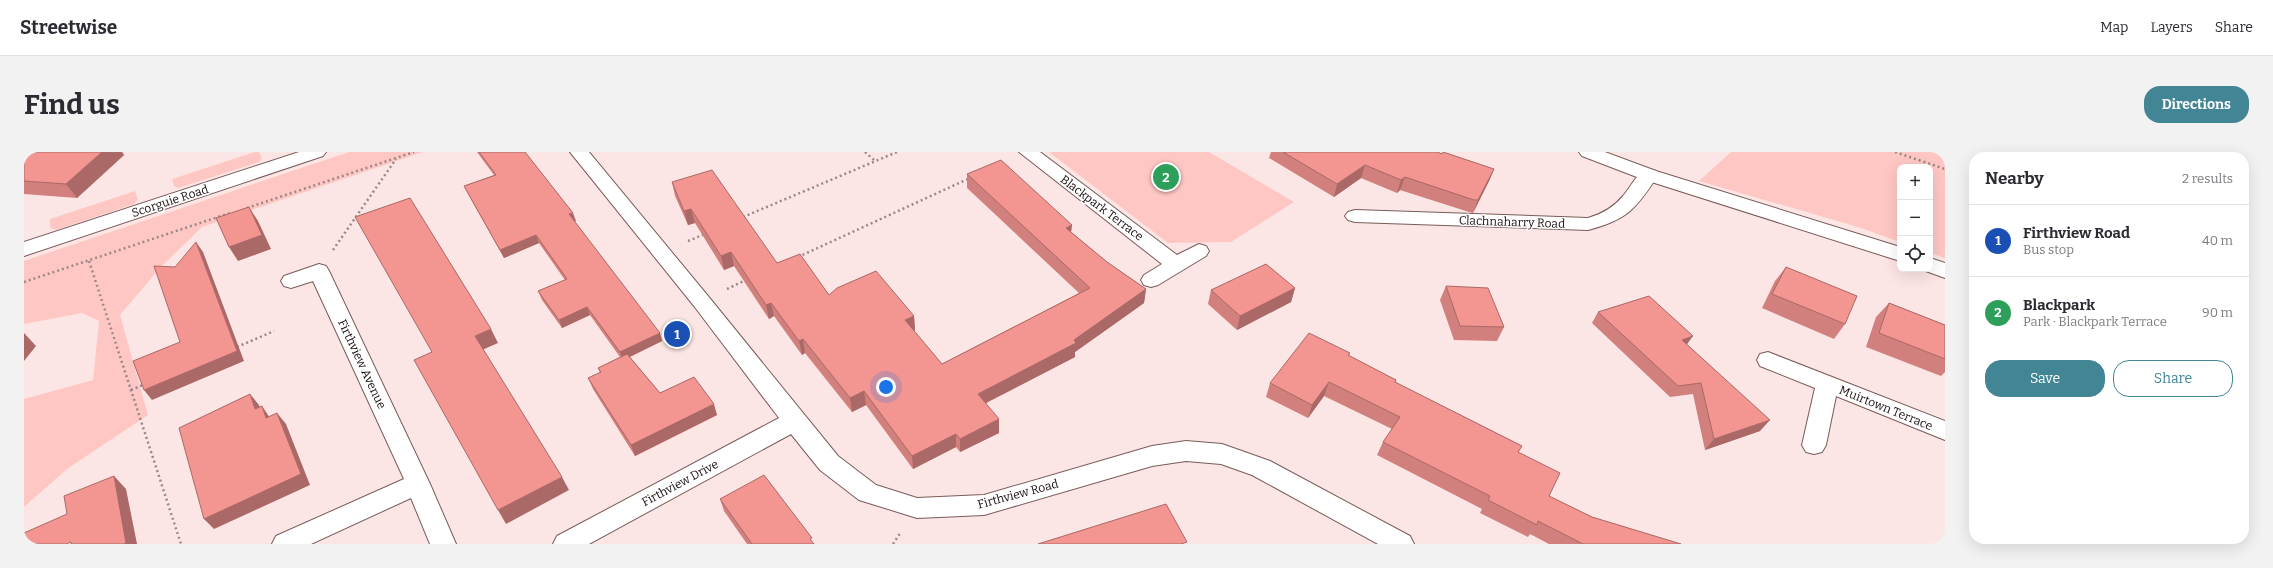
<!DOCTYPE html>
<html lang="en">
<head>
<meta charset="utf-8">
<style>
	body { margin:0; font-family:Bitter,serif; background:#f2f2f3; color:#2b2b33 }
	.controls { position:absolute; right:12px; top:12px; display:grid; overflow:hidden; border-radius:8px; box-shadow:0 4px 16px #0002 }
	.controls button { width:36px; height:36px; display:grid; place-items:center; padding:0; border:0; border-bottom:1px solid #e1e1e2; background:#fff; color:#2b2b33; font:20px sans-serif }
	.you { position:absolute; left:862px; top:235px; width:14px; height:14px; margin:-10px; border:3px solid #fff; border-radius:50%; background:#1a73e8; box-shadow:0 0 0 6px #1a73e833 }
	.badge { display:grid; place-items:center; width:26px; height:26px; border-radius:50%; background:#428695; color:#fff; font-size:13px; font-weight:700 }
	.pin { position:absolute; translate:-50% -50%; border:2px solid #fff; box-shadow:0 1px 4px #0006 }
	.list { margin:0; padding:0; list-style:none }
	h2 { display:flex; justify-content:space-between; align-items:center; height:52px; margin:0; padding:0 16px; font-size:17px }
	h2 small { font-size:13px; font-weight:400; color:#7c7c81 }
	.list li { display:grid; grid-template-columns:26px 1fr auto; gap:12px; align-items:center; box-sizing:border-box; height:72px; padding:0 16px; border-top:1px solid #e1e1e2 }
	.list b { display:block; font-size:15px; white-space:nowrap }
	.list p { margin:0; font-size:13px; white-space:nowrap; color:#7c7c81 }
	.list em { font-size:13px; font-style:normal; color:#7c7c81 }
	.actions { display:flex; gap:8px; padding:12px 16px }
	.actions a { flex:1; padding:9px 0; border:1px solid #428695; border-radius:16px; text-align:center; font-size:14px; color:#428695 }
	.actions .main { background:#428695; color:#fff }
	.icon { flex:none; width:22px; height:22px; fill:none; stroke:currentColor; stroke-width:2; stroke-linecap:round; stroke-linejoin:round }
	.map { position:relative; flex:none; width:1921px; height:392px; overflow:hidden; border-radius:16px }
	header { display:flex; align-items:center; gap:24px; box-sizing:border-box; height:56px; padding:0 20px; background:#fff; border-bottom:1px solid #e1e1e2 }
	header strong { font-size:19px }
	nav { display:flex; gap:22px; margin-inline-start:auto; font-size:14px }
	.intro { display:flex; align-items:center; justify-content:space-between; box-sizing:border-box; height:96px; padding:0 24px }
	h1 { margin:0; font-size:28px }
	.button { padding:10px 18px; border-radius:16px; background:#428695; color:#fff; font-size:14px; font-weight:700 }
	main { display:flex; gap:24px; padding:0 24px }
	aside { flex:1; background:#fff; border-radius:16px; box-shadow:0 4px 16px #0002 }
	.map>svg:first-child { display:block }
</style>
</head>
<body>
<header>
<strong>Streetwise</strong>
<nav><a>Map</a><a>Layers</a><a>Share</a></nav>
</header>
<div class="intro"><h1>Find us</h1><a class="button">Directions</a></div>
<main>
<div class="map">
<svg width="1921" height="392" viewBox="0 0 1921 392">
	<rect width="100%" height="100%" fill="#fce6e5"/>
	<g fill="#ffc7c4">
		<polygon points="231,0 235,0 238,6 235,10 154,36 150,34 148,27"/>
		<polygon points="325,0 399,0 178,75 136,116 96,163 124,263 43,317 0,355 0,247 69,228 75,169 58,161 0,172 0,109"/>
		<polygon points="1025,0 1185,0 1270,50 1207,90 1144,91"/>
		<polygon points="1707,0 1914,0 1921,2 1921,106 1906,101 1906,15 1876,15 1876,90 1834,75 1675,29"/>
		<polygon points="111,39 114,47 110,52 32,78 26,76 26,67"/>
	</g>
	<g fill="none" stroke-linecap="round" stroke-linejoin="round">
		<g stroke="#795b59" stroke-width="2">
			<g id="minor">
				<polygon points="546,0 565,0 684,144 814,304 852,333 893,346 960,343 1128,294 1162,289 1198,292 1246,309 1386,384 1390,392 1354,392 1228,323 1197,312 1162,309 1128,314 960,363 893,366 835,348 796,318 767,282 565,392 529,392 533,384 755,266 670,154"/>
				<polygon points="995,0 1016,0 1153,103 1175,92 1182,94 1185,99 1182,104 1134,133 1127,135 1120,133 1117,128 1120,123 1138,112"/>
				<path d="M 1625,17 L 1632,19 L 1634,23 C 1613,56 1603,68 1564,78 L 1331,70 L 1324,68 L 1321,64 L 1324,60 L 1331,58 L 1564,66 C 1578,62 1590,55 1599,44 C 1607,35 1613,20 1625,17 Z"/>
				<polygon points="295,112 302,114 305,119 406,332 432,392 406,392 387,346 287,392 248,392 252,384 380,327 289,129 267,136 260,134 257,129 260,124"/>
				<polygon points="1744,200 1921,269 1921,288 1812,244 1802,293 1798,300 1790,302 1782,300 1778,293 1791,236 1736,214 1733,208 1736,202"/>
			</g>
		</g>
		<g stroke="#795b59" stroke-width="2">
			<polygon id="tertiary" points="275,0 302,0 299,4 0,104 0,90"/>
		</g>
		<g stroke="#795b59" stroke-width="2">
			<g id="primary">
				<polygon points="1555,0 1581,0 1632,19 1876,95 1876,109 1618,27 1558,4"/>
				<polygon points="1906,106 1921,111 1921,126 1899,118 1906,117"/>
			</g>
		</g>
		<g stroke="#998887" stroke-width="2.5" stroke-dasharray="2 3" stroke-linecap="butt">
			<polyline points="841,0 851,9"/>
			<polyline points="1871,0 1921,17"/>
			<polyline points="223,56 390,0"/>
			<polyline points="719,65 873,0"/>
			<polyline points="664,89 681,82"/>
			<polyline points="309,98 372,7"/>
			<polyline points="774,105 946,26"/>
			<polyline points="65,109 157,392"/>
			<polyline points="0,130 206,61"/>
			<polyline points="703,137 722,128"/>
			<polyline points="213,195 250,179"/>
			<polyline points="107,238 121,232"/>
			<polyline points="869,392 877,380"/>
		</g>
		<use href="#minor" fill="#fff" fill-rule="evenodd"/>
		<use href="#tertiary" fill="#fff" fill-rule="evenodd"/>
		<use href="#primary" fill="#fff" fill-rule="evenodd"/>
	</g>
	<g fill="#d1807d">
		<polygon points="0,0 98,0 100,3 53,46 0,42"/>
		<polygon points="453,0 501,0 552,69 550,69 638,189 606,205 636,241 693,263 611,304 569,237 564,226 576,221 574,216 596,205 566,163 538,176 518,148 514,139 541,128 515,91 480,106 444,42 440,34 470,23"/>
		<polygon points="1247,0 1413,0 1418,2 1470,17 1465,29 1449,61 1445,60 1376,38 1373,41 1337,26 1310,45 1245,6"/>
		<polygon points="943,22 1048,73 1047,80 1083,110 1122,137 1120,151 1051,200 1051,205 962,251 975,281 936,300 932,295 889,317 842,253 828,260 781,201 778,203 750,164 745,167 710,114 700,118 671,71 664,73 651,44 648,30 753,111 805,143 890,164 891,178 890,179 918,212 1055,141 943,36"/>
		<polygon points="1762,115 1821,172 1810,187 1738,156 1751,129"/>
		<polygon points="1422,134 1480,175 1473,189 1430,188 1416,148"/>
		<polygon points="1271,136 1267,150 1213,178 1184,152 1187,138"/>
		<polygon points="1865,151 1921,173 1921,220 1917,224 1842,195 1852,165"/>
		<polygon points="1574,160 1663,193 1736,279 1681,298 1669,242 1646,245 1568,171"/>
		<polygon points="1326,201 1325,204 1372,228 1372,231 1498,294 1494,301 1525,344 1568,365 1657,392 1525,392 1506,382 1504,385 1456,361 1458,357 1353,303 1359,290 1368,277 1300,244 1284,266 1242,245 1246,231"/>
		<polygon points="696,347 789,391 790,392 723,392 700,359"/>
	</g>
	<g fill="#aa6866">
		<polygon points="78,0 98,0 100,3 53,46 42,32"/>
		<polygon points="1341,13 1337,26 1310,45 1313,32"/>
		<polygon points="1470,17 1465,29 1449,61 1454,48"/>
		<polygon points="1381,25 1376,38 1373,41 1377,28"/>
		<polygon points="225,55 234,69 247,97 214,109 205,95"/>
		<polygon points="667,57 671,71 664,73 660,59"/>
		<polygon points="549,61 552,69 548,70 545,62"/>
		<polygon points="1048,73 1046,87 1042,76"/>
		<polygon points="512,83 515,91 480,106 476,98"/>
		<polygon points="172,90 179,100 220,209 128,248 120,238 213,199"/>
		<polygon points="707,100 710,114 700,118 697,104"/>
		<polygon points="1271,136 1267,150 1213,178 1216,164"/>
		<polygon points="1122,137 1120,151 1051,200 1051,205 954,255 954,242 1050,188"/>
		<polygon points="747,151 750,164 745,167 742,153"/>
		<polygon points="563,155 566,163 538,176 535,168"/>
		<polygon points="890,164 891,178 882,182 881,168"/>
		<polygon points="467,177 474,191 458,198 451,184"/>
		<polygon points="0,181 12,194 0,209"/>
		<polygon points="636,181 638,189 599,208 596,200"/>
		<polygon points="1669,184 1661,195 1658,188"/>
		<polygon points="779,187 781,201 778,203 775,189"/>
		<polygon points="1305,230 1300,244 1284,266 1288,253"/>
		<polygon points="840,239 842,253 828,260 826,246"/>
		<polygon points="226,242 235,253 240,268 231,257"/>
		<polygon points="690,252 693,263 611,304 607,293"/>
		<polygon points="238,254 246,266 242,266"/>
		<polygon points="253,261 262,272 286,333 190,377 180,367"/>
		<polygon points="975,267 975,281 936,300 936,287"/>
		<polygon points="1746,268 1736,279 1681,298 1690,287"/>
		<polygon points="932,282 932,295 889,317 888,304"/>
		<polygon points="90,324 102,337 113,392 100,392"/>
		<polygon points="538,325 545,338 482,372 474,358"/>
	</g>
	<g fill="#f39591" stroke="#aa6866">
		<polygon points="0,0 78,0 42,32 0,29"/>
		<polygon points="455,0 501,0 549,61 545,62 636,181 596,200 563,155 535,168 514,139 543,127 512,83 476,98 440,34 472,23"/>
		<polygon points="1259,0 1413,0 1418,2 1419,0 1470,17 1454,48 1450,48 1381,25 1377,28 1341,13 1313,32"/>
		<polygon points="977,8 1048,73 1042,76 1083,110 1122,137 1050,188 1052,191 954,242 975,267 936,287 932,282 888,304 840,239 826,246 779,187 775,189 747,151 742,153 707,100 697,104 667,57 660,59 648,30 688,18 753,111 776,102 805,143 813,136 852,119 890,164 881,168 918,212 1066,136 943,22"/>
		<polygon points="386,46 467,177 451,184 538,325 474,358 390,208 408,200 331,65"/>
		<polygon points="225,55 238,83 205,95 192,66"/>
		<polygon points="172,90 213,199 120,238 109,209 156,190 130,114 151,115"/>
		<polygon points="1242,112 1271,136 1216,164 1187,138"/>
		<polygon points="1762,115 1833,144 1821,172 1748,142"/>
		<polygon points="1422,134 1464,136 1480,175 1436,174"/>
		<polygon points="1625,144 1669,184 1658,188 1746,268 1690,287 1677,231 1654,234 1574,160"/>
		<polygon points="1865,151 1921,173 1921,207 1855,181"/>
		<polygon points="1285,181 1326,201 1324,203 1372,228 1371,230 1498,294 1494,300 1536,321 1525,344 1568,365 1657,392 1559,392 1514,369 1513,373 1464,348 1466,344 1359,290 1376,265 1305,230 1288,253 1246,231"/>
		<polygon points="603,202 636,241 670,225 690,252 607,293 564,226 577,220 574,216"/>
		<polygon points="226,242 231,257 238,254 242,266 253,261 277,322 180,367 155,276"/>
		<polygon points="740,323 788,386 786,387 790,392 728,392 696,347"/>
		<polygon points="90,324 102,391 100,392 47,392 47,390 42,392 0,392 0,381 43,362 40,344"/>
		<polygon points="1142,352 1163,390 1157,392 1014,392"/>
	</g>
	<g text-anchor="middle" stroke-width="3" stroke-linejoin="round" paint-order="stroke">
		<g font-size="12" fill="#190d0d" stroke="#fff">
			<text transform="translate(146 49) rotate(-18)" y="4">Scorguie Road</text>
			<text transform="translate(1078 56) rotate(37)" y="4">Blackpark Terrace</text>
			<text transform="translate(1488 70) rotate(2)" y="4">Clachnaharry Road</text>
			<text transform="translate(338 212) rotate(65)" y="4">Firthview Avenue</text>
			<text transform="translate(1862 256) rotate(22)" y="4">Muirtown Terrace</text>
			<text transform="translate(656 331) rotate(-28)" y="4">Firthview Drive</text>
			<text transform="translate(994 342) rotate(-15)" y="4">Firthview Road</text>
		</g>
	</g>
</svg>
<div class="controls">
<button>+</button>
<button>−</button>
<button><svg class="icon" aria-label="locate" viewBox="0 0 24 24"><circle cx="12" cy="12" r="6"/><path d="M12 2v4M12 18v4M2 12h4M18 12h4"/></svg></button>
</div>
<div class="you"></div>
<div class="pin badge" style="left:653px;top:182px;background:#1a4fb4">1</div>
<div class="pin badge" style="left:1142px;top:25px;background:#2e9e5b">2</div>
</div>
<aside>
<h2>Nearby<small>2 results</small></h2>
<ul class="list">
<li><span class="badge" style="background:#1a4fb4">1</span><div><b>Firthview Road</b><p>Bus stop</p></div><em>40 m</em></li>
<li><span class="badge" style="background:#2e9e5b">2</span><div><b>Blackpark</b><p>Park · Blackpark Terrace</p></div><em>90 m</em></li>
</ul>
<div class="actions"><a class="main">Save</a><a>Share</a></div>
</aside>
</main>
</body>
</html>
